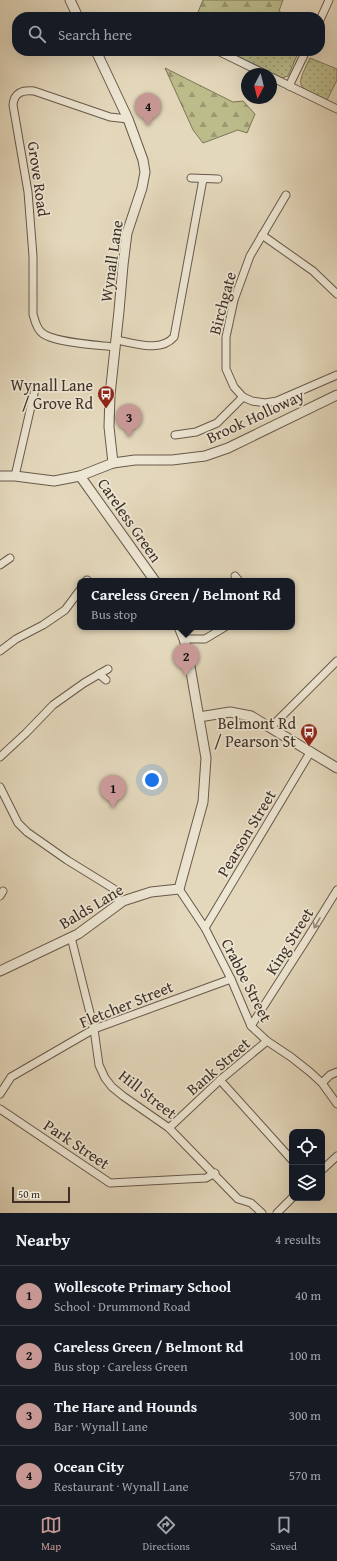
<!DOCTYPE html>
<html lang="en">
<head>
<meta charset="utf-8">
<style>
	body { margin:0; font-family:"Gentium Book Plus",serif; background:#242831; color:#f1f3f6 }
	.controls { position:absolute; right:12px; bottom:12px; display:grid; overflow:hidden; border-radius:8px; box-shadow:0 4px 16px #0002 }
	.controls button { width:36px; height:36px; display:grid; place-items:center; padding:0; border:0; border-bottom:1px solid #363941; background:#171b24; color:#f1f3f6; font:20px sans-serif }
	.compass { position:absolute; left:241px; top:68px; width:36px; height:36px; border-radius:50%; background:#171b24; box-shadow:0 4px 16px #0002; rotate:187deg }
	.scale { position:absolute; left:12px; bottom:10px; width:58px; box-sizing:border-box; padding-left:4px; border:2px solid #3e2f27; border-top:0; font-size:11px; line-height:14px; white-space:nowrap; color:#3e2f27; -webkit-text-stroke:3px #ede6d3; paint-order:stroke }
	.you { position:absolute; left:152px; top:780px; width:14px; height:14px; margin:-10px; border:3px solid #fff; border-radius:50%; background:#1a73e8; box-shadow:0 0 0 6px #1a73e833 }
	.badge { display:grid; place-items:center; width:26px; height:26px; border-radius:50%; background:#c59692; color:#111; font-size:13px; font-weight:700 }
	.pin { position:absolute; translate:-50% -33px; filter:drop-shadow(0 1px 2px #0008) }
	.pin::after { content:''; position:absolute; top:21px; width:14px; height:12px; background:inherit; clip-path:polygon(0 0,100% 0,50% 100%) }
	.popup { position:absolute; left:77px; top:578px; width:218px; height:52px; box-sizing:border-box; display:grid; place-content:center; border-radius:8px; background:#171b24; filter:drop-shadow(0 1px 3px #0005); font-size:13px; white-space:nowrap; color:#9ea1a6 }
	.popup b { font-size:15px; color:#f1f3f6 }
	.popup::after { content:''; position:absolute; left:50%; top:100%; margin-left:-8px; border:8px solid transparent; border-top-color:#171b24 }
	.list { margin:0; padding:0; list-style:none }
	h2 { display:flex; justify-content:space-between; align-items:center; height:52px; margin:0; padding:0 16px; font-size:17px }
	h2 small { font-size:13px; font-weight:400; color:#9ea1a6 }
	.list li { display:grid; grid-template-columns:26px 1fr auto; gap:12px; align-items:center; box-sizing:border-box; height:60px; padding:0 16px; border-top:1px solid #363941 }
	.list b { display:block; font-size:15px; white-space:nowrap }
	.list p { margin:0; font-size:13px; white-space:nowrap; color:#9ea1a6 }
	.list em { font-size:13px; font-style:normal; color:#9ea1a6 }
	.icon { flex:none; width:22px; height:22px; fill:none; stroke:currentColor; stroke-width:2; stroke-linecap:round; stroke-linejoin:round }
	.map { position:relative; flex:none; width:337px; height:1213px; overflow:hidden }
	.search { position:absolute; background:#171b24; box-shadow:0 4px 16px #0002; left:12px; right:12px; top:12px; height:44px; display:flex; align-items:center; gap:10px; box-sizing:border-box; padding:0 14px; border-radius:16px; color:#9ea1a6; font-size:15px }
	.sheet { height:292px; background:#171b24 }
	nav { display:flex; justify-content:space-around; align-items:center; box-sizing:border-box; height:56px; border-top:1px solid #363941; background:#171b24; font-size:11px; color:#9ea1a6 }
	nav a { display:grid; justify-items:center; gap:2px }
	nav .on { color:#c59692 }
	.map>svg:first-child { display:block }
</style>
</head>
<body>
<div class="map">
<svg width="337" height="1213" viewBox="0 0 337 1213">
	<defs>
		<pattern id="grass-dots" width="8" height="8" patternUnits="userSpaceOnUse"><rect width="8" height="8" fill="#bcbc8b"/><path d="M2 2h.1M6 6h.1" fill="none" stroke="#9a9972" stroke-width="1.8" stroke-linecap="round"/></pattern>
		<pattern id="forest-firs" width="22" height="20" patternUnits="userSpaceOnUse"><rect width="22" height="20" fill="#bcbc8b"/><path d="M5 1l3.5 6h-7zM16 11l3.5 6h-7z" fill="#9a9972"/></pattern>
	</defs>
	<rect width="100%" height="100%" fill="#e4d8bc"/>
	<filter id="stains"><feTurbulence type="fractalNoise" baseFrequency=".005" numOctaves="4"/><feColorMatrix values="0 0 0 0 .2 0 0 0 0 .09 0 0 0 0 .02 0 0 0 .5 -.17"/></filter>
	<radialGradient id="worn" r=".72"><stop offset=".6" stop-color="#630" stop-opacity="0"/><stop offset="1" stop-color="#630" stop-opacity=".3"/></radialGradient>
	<g fill="url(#grass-dots)" stroke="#7d7659">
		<polygon points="243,51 299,51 288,76 282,78 229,53"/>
		<path d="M 310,58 L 337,69 L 337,80 L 327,100 C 298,86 294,90 310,58 Z"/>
	</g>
	<g fill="url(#forest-firs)" stroke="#7d7659">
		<polygon points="203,0 283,0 279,11 288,17 196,17"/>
		<polygon points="165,68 233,102 243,101 255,114 247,133 238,130 203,143 193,130"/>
	</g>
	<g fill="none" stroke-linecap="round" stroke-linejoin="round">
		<g stroke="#68594c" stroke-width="9">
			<g id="minor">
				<polyline points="320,20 329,0"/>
				<polyline points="218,51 265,74"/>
				<polyline points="271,77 337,109"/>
				<polyline points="289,86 306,51"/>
				<polyline points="191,178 218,179"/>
				<polyline points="286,195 250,256 234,300 226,337 226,369 234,387 243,397 252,401 265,403 277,401 337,375"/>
				<polyline points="262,235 313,271 337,294"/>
				<path d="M 116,340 C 135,343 160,353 174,337 L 203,179"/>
				<path d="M 115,347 C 98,345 52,343 41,332 C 36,327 35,321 33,314 L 33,256 L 28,192 L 13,105 C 14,92 23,90 34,91 L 110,117 L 128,119"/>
				<polyline points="175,435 196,432 217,423 243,397"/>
				<polyline points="15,476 35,389"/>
				<polyline points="0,565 10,558"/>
				<polyline points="235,576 239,581"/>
				<polyline points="87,581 87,580"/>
				<polyline points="184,639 205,639 225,627"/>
				<polyline points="0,651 16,639 43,625 65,610 80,590"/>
				<polyline points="99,674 106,680"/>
				<polyline points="271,727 337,661"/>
				<polyline points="0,757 26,733 53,705 84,683 108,669"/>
				<polyline points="0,787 18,823 27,832 67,860 114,889 119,903"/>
				<polyline points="179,889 205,928 231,979 251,1026 267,1041 291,1057 310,1072 322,1083 337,1104"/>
				<polyline points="0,896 3,891"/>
				<polyline points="205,928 311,751"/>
				<polyline points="71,937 94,1029 99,1065 105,1078 112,1087 123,1096 169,1128 238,1199 251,1203 262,1213"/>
				<polyline points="251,1026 308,937 337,890"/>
				<polyline points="220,1080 292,1160"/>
				<polyline points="322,1083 330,1075 337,1072"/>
				<polyline points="0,1094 11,1077 94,1029 231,979"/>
				<polyline points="0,1109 110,1183 206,1178 215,1173"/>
				<polyline points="169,1128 220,1080 267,1041"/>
				<polyline points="322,1170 337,1156"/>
				<polyline points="277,1213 292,1198"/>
			</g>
		</g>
		<g stroke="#68594c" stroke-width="11">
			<g id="tertiary">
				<polyline points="70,0 78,17"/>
				<polyline points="96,51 128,119 143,160 145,172 142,188 127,233 123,265 119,311 110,395 109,427 113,463"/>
				<polyline points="0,476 15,476 54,481 80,476 113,463 135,460 172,460 205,456 228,448 337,395"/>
				<polyline points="80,476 155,581"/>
				<polyline points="199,717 230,712 251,716 337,768"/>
				<polyline points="0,971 78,934 123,901 151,892 179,889 203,802 206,758 188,655 184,639 179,627"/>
			</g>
		</g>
		<use href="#minor" stroke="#ede6d3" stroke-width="7"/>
		<use href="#tertiary" stroke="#ede6d3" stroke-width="9"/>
	</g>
	<defs><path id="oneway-shaft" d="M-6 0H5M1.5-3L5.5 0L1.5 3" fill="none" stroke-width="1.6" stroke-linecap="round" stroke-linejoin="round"/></defs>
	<use stroke="#968a7d" href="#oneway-shaft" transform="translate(317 923) rotate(120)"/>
	<defs>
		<g id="bus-pin" transform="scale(0.9)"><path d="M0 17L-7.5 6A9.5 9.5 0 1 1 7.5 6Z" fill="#8f2418" stroke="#ede6d3"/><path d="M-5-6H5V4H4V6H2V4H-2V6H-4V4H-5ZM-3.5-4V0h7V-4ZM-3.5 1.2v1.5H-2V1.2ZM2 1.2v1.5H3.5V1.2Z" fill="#fff"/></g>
	</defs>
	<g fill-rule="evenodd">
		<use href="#bus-pin" x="106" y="394"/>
		<use href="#bus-pin" x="309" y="732"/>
	</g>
	<g text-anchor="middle" stroke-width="3.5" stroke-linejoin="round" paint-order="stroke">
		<g font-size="16" fill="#3e2f27" stroke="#ede6d3">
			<text transform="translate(39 179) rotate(82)" y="6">Grove Road</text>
			<text transform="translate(111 261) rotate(-82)" y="6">Wynall Lane</text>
			<text transform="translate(222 303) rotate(-75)" y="6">Birchgate</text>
			<text transform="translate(255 416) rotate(-25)" y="6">Brook Holloway</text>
			<text transform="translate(130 520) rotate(55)" y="6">Careless Green</text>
			<text transform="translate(246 833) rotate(-59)" y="6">Pearson Street</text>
			<text transform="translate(91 906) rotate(-31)" y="6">Balds Lane</text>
			<text transform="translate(289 941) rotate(-58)" y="6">King Street</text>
			<text transform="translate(247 980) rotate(63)" y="6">Crabbe Street</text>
			<text transform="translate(126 1004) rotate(-22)" y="6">Fletcher Street</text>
			<text transform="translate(218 1066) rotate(-41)" y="6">Bank Street</text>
			<text transform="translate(148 1094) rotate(38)" y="6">Hill Street</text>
			<text transform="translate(77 1144) rotate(34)" y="6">Park Street</text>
		</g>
		<g font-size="16" fill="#3e2f27" stroke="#ede6d3" text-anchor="end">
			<text x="93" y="391">Wynall Lane<tspan x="93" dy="18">/ Grove Rd</tspan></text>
			<text x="296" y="729">Belmont Rd<tspan x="296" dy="18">/ Pearson St</tspan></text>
		</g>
	</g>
	<rect width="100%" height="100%" filter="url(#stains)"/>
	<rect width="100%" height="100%" fill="url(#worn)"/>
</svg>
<div class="controls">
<button><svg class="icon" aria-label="locate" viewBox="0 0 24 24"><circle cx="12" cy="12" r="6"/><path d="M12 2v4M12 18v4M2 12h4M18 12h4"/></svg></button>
<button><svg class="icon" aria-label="layers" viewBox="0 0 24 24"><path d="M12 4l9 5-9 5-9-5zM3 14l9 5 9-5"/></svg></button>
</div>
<svg class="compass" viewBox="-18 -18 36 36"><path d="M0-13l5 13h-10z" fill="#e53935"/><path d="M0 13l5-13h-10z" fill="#9ea1a6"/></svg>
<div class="scale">50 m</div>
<div class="you"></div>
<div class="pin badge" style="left:113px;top:808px">1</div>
<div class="pin badge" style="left:186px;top:676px">2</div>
<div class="popup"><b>Careless Green / Belmont Rd</b>Bus stop</div>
<div class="pin badge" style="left:129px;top:437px">3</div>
<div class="pin badge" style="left:148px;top:126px">4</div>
<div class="search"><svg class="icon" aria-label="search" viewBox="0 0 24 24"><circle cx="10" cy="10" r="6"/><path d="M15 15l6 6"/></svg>Search here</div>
</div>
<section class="sheet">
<h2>Nearby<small>4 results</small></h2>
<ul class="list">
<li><span class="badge">1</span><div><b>Wollescote Primary School</b><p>School · Drummond Road</p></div><em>40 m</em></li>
<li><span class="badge">2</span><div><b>Careless Green / Belmont Rd</b><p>Bus stop · Careless Green</p></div><em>100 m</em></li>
<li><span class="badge">3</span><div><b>The Hare and Hounds</b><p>Bar · Wynall Lane</p></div><em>300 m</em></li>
<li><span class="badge">4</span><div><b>Ocean City</b><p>Restaurant · Wynall Lane</p></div><em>570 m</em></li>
</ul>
</section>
<nav>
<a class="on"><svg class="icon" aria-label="map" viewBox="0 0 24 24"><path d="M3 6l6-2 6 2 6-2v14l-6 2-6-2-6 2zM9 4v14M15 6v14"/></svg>Map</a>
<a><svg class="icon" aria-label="directions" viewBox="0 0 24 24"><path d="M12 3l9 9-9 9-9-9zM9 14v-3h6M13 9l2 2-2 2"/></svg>Directions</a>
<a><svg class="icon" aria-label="saved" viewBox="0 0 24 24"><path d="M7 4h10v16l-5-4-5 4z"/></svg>Saved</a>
</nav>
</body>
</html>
